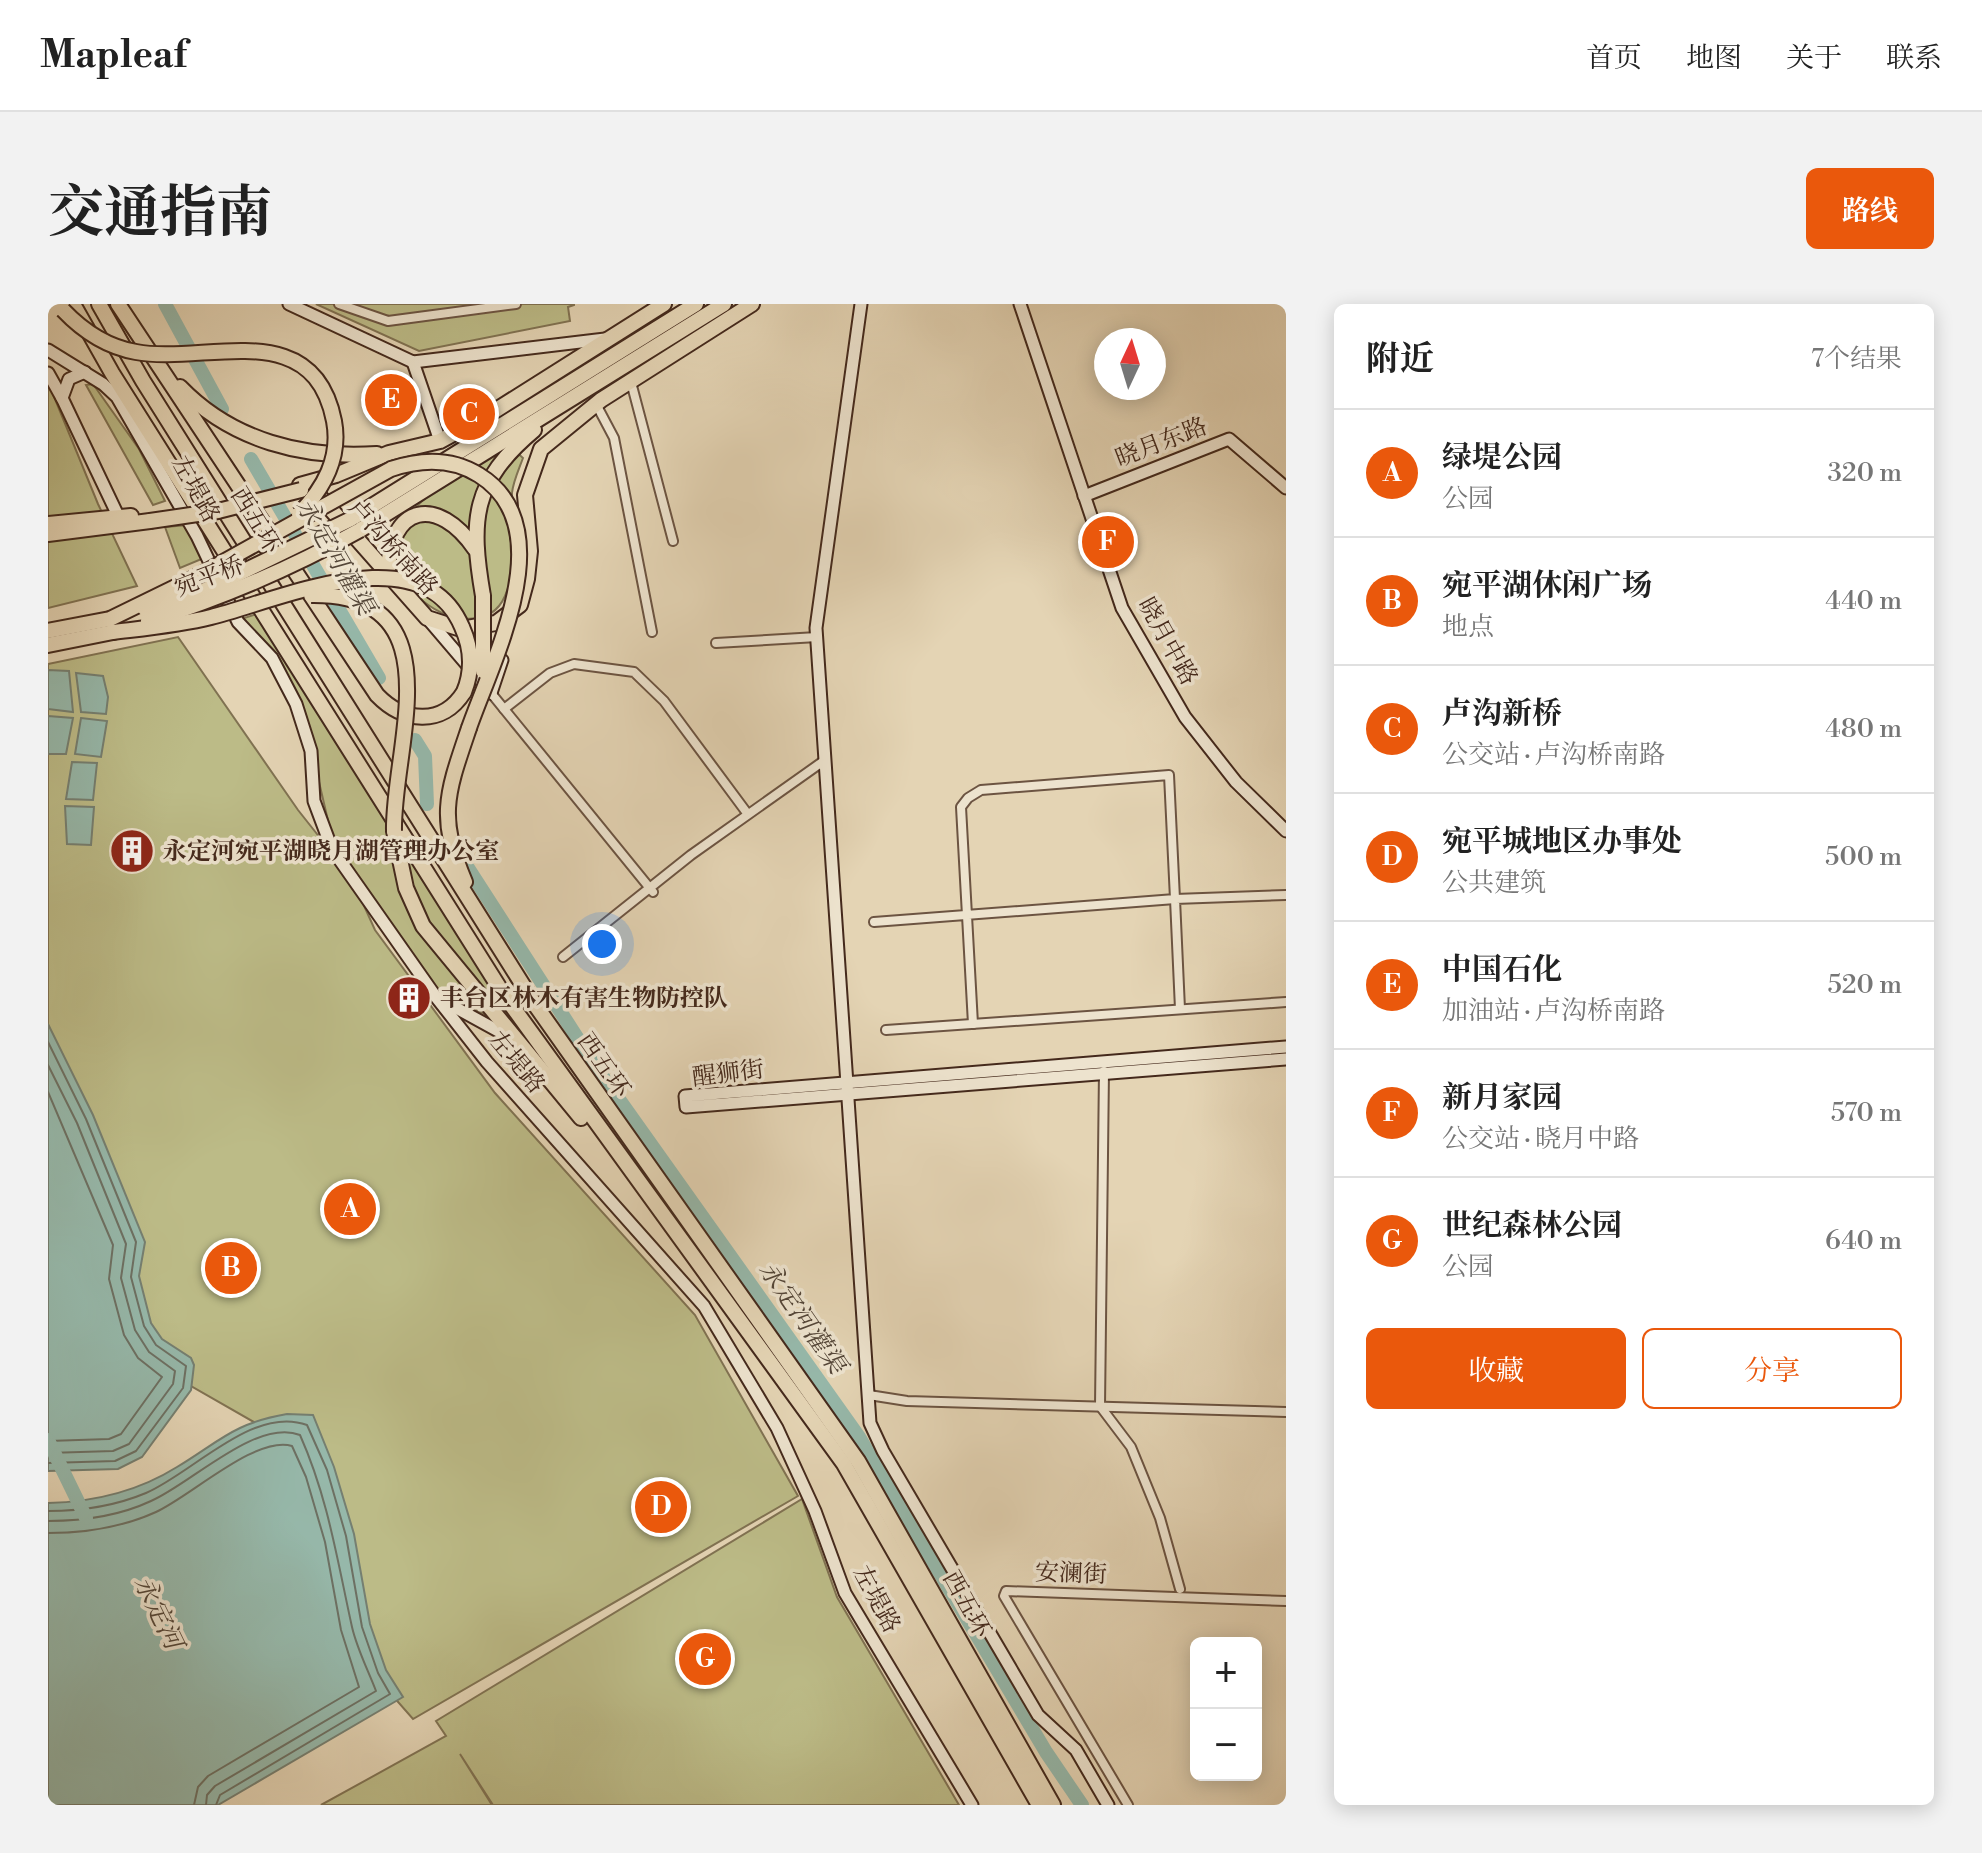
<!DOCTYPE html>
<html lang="zh">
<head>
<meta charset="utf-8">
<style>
	body { margin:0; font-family:"Libre Bodoni","Noto Serif SC",serif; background:#f2f2f2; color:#222 }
	.controls { position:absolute; right:24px; bottom:24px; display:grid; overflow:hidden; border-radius:12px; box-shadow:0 4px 20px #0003 }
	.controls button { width:72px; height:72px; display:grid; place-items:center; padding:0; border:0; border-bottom:2px solid #e0e0e0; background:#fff; color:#222; font:40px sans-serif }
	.compass { position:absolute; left:1046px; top:24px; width:72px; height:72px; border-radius:50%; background:#fff; box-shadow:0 4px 20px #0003; rotate:4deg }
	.you { position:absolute; left:554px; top:640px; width:28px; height:28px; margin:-20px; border:6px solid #fff; border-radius:50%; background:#1a73e8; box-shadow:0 0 0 12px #1a73e833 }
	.badge { display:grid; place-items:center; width:52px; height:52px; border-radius:50%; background:#ea580c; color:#fff; font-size:26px; font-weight:700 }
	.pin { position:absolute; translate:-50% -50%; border:4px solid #fff; box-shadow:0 2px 8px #0006 }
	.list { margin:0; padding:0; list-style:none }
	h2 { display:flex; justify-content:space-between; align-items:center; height:104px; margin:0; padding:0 32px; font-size:34px }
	h2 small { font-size:26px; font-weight:400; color:#767676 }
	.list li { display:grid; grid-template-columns:52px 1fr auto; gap:24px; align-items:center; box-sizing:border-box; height:128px; padding:0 32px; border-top:2px solid #e0e0e0 }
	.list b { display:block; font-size:30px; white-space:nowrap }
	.list p { margin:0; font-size:26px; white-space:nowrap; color:#767676 }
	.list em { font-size:26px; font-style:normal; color:#767676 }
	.actions { display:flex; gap:16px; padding:24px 32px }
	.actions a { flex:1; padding:18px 0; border:2px solid #ea580c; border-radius:12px; text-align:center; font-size:28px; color:#ea580c }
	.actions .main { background:#ea580c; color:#fff }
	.map { position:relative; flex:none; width:1238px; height:1501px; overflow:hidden; border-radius:12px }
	header { display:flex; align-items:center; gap:48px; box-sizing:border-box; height:112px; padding:0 40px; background:#fff; border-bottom:2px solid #e0e0e0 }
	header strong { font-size:38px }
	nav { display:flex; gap:44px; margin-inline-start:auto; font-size:28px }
	.intro { display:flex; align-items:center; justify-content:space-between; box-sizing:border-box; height:192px; padding:0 48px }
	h1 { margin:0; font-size:56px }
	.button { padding:20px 36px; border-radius:12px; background:#ea580c; color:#fff; font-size:28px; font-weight:700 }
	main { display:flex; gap:48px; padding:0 48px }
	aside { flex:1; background:#fff; border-radius:12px; box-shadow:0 4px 20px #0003 }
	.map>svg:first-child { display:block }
</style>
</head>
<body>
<header>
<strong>Mapleaf</strong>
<nav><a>首页</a><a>地图</a><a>关于</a><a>联系</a></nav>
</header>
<div class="intro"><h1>交通指南</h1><a class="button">路线</a></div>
<main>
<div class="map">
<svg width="1238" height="1501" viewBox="0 0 1238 1501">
	<rect width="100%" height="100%" fill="#e4d4b4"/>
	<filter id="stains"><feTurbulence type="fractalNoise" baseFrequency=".0025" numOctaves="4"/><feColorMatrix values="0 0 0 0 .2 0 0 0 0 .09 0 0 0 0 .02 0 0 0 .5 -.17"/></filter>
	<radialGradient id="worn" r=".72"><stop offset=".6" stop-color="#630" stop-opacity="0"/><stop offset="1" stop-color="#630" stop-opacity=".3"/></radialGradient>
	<g fill="#bcbb87" stroke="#807252" stroke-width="2">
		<polygon points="268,0 526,0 526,1 520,3 522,17 371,47"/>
		<polygon points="0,78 50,200 89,282 0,304"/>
		<polygon points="45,80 91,145 117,197 105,201 38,81"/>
		<path d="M 449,146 L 466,146 L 475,154 C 471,165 465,178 464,189 C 463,224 472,258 457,292 C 429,356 296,272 369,202 C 391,180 424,164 449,146 Z"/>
		<polygon points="140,221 156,254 132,264 117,223"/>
		<polygon points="209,310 330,505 475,729 389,687 285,538 254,405 193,315"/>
		<polygon points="130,333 250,506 303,573 327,626 447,789 647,1011 750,1192 365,1415 300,1341 253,1145 129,1074 69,968 0,737 0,360"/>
		<polygon points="754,1195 789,1293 911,1501 445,1501 412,1450 444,1501 273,1501 398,1432 388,1417"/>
	</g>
	<g fill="#96b8aa" stroke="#757f71" stroke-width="2">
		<polygon points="0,366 21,367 25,408 0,405"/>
		<polygon points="28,369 55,372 60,393 58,410 33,408"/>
		<polygon points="0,412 25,414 18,450 0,450"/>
		<polygon points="33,414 59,417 53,453 27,450"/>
		<polygon points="24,458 49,459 45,496 18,495"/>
		<polygon points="17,502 46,503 43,541 19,540"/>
		<polygon points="0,720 45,811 97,938 91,972 103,1019 114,1035 143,1054 146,1061 143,1086 94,1153 70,1165 0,1167"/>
		<path d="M 239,1110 L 265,1111 L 286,1163 L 306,1230 L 322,1320 L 338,1366 L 355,1393 L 170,1501 L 0,1501 L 0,1199 C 47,1198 89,1188 129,1163 C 172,1137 186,1119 239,1110 Z"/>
	</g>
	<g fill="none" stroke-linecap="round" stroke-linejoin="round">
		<g stroke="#6d7063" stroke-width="2">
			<polyline points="0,738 38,815 88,938 83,973 96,1022 108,1041 138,1062 135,1084 88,1147 67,1157 0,1159"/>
			<polyline points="0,761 29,819 78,940 73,974 87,1026 101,1048 127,1067 125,1080 81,1140 65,1147 0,1149"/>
			<polyline points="0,788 65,941 61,975 76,1031 90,1054 114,1073 73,1130 61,1135 0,1137"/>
			<path d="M 0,1207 C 33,1207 67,1202 98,1189 C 145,1169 205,1101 259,1121 L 279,1166 L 298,1232 L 314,1323 L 330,1369 L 342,1390 L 172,1491 L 168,1501"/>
			<path d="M 0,1217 C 35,1217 71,1212 103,1197 C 143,1180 208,1114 252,1131 C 280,1194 289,1255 304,1323 C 309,1345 320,1366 328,1387 L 167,1482 L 159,1491 L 158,1501"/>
			<path d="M 0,1229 C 37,1229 75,1223 108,1208 C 142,1193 208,1131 244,1142 L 258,1173 L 277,1238 L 293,1326 L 311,1383 L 160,1472 L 150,1483 L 146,1501"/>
		</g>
		<g stroke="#96b8aa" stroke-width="14">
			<polyline points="117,0 174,105"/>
			<polyline points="203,155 331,374"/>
			<polyline points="367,436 377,452 379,500"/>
			<polyline points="420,564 548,763 811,1133 998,1448 1034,1501"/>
			<polyline points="0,1136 38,1214"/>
		</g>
		<g stroke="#6c5442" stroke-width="12">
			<g id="street">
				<polyline points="291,0 340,17 468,0"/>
				<polyline points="583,78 625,237"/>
				<polyline points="548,100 566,134 604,328"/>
				<polyline points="668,339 769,333"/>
				<polyline points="443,389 605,588"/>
				<polyline points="456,405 502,369 526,360 586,368 616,397 699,509"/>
				<polyline points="826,618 1127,595 1121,471 933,486 920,494 913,503 925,720"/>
				<polyline points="515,653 643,551 777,456"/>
				<polyline points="1132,705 1127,595 1238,591"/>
				<polyline points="838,726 1238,698"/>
				<polyline points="1056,767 1052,1102 1083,1143 1112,1214 1132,1285"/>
				<polyline points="821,1091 859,1097 1238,1108"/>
				<polyline points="1080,1501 956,1292 958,1287 1238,1297"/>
			</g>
		</g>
		<g stroke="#44291c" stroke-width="15">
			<g id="secondary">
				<polyline points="241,0 365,58 557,35"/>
				<polyline points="813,0 768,324 822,1119 835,1147 990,1411 1028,1446 1060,1501"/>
				<polyline points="972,0 1074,304 1137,413 1188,478 1238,527"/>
				<polyline points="0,46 55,80 69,93 149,232 190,318 224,354 248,400 263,447 266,497 284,545 388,693 439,758 656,1002 729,1124 767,1207 797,1289 924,1501"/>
				<polyline points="365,58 392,137"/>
				<polyline points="0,69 14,94 21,75 37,68"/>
				<polyline points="14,94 74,220"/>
				<polyline points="1036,192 1181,135 1238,184"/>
				<polyline points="379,314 443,389"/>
				<polyline points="443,389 454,356"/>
				<polyline points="392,695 461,733"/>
				<polyline points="1238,743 637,792 638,803 1238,755"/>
			</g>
		</g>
		<g stroke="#44291c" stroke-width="18">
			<g id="highway">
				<polyline points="25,0 64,69 456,691 796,1160 991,1501"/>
				<polyline points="51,0 95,77 488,702 810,1157 1005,1501"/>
				<path d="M 70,0 L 329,391 C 355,418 394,423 416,388"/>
				<path d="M 132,83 C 184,137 256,155 329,150"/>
				<polyline points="252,181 288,171 341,149 392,137 445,108 616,0"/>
				<polyline points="272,193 379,314 413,325 448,319 472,301 479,275 482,247 477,191 493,145 553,96 704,0"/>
				<polyline points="303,215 648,0"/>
				<polyline points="0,220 83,212"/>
				<polyline points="312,226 676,0"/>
				<polyline points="0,230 102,217"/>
				<path d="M 340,269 C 341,200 390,191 427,245"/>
				<path d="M 435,292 C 422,216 424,178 486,126"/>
				<polyline points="0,327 62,315"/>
				<polyline points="0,341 65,328"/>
				<polyline points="346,527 358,584 375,622 533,814"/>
				<path d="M 417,578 C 389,512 399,489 421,424"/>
			</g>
		</g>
		<use href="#street" stroke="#ede3ce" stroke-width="8"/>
		<use href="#secondary" stroke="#ede3ce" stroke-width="11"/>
		<use href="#highway" stroke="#e4d4b4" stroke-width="14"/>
		<g stroke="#44291c" stroke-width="18" stroke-linecap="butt">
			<g id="highway-bridge">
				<path d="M 15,6 C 35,27 59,43 88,48 C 157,61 265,10 286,117 C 293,154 276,184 251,210"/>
				<polyline points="102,217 170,207 253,186"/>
				<path d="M 263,291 C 410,289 344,443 346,527"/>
				<polyline points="97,305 153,288 303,215"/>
				<path d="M 62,315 L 150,272 L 343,165 C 373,155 404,154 431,171 C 515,223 445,355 421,424"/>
				<path d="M 100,317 C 174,294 244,264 312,226"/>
				<path d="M 65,328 C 98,324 131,321 163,313 C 232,296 374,229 414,323 C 424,345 425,366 416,388"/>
				<polyline points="435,367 435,292"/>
			</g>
		</g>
		<use href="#highway-bridge" stroke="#e4d4b4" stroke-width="14"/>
	</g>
	<defs>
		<g id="building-disc" transform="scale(2.3)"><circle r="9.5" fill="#8f2418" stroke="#ede3ce"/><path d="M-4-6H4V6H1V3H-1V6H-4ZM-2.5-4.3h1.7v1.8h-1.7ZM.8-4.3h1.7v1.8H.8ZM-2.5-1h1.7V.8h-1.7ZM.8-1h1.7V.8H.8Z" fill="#fff"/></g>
	</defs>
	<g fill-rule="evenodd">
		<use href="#building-disc" x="84" y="547"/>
		<use href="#building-disc" x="361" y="694"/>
	</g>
	<g text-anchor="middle" stroke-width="7" stroke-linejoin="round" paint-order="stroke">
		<g font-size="24" fill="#44291c" stroke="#ede3ce">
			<text transform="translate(1113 138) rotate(-21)" y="8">晓月东路</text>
			<text transform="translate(148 185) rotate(61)" y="8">左堤路</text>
			<text transform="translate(208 216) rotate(58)" y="8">西五环</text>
			<text transform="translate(345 243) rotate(48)" y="8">卢沟桥南路</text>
			<text transform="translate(161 272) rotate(-21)" y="8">宛平桥</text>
			<text transform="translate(1120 337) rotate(61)" y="8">晓月中路</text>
			<text transform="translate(469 758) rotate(50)" y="8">左堤路</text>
			<text transform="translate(556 761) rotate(55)" y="8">西五环</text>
			<text transform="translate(680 769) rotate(-7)" y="8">醒狮街</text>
			<text transform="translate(1023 1269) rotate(2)" y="8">安澜街</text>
			<text transform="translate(829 1295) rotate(62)" y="8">左堤路</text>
			<text transform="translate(919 1300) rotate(61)" y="8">西五环</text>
		</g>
		<g font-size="24" font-weight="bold" fill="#44291c" stroke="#ede3ce" text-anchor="start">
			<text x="115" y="555">永定河宛平湖晓月湖管理办公室</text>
			<text x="392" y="702">丰台区林木有害生物防控队</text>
		</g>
		<g font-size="26" font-style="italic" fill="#544638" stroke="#ede3ce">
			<text transform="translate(288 252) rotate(60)" y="9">永定河灌渠</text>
			<text transform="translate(755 1013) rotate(55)" y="9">永定河灌渠</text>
			<text transform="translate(111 1308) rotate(64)" y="9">永定河</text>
		</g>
	</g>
	<rect width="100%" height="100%" filter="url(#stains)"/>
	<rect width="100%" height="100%" fill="url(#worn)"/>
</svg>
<div class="controls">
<button>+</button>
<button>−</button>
</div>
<svg class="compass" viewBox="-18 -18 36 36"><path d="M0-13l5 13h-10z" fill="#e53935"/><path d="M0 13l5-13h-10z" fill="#767676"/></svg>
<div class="you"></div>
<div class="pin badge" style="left:302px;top:905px">A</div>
<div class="pin badge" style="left:183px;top:964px">B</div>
<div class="pin badge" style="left:421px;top:110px">C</div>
<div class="pin badge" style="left:613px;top:1203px">D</div>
<div class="pin badge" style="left:343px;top:96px">E</div>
<div class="pin badge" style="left:1060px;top:238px">F</div>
<div class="pin badge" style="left:657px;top:1355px">G</div>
</div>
<aside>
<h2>附近<small>7个结果</small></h2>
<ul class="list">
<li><span class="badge">A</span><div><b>绿堤公园</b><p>公园</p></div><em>320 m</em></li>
<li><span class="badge">B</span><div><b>宛平湖休闲广场</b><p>地点</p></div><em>440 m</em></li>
<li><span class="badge">C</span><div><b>卢沟新桥</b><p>公交站 · 卢沟桥南路</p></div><em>480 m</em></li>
<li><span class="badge">D</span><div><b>宛平城地区办事处</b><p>公共建筑</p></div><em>500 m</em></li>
<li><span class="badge">E</span><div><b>中国石化</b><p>加油站 · 卢沟桥南路</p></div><em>520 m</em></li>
<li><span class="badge">F</span><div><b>新月家园</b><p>公交站 · 晓月中路</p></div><em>570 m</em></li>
<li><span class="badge">G</span><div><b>世纪森林公园</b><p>公园</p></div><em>640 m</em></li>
</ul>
<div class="actions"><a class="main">收藏</a><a>分享</a></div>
</aside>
</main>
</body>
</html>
